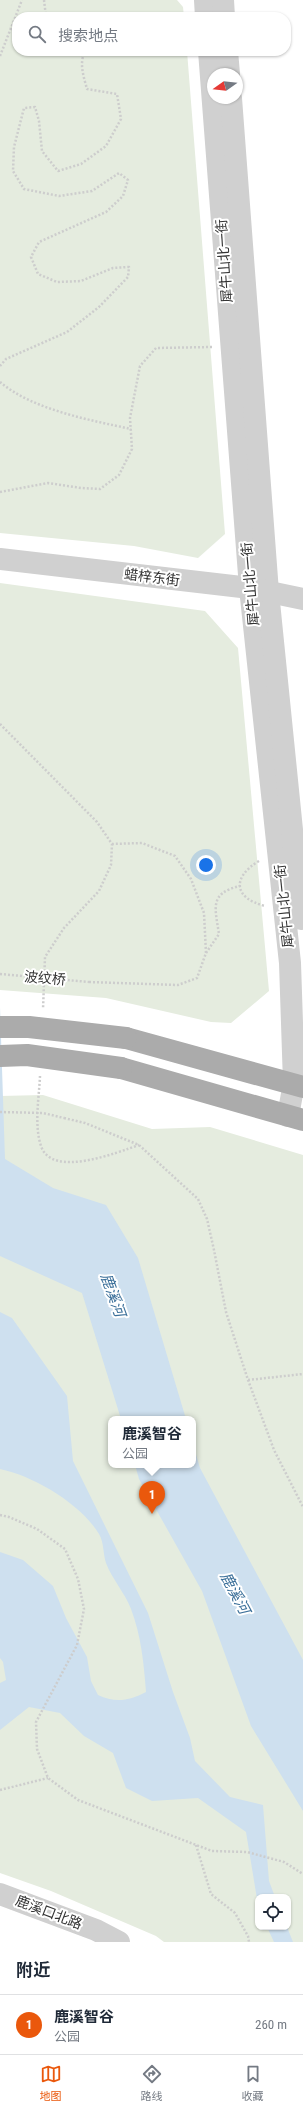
<!DOCTYPE html>
<html lang="zh">
<head>
<meta charset="utf-8">
<style>
	body { margin:0; font-family:"Roboto Condensed","Noto Sans SC",sans-serif; background:#f2f2f3; color:#1f2937 }
	.controls { position:absolute; right:12px; bottom:12px; display:grid; overflow:hidden; border-radius:8px; box-shadow:0 1px 3px #0004 }
	.controls button { width:36px; height:36px; display:grid; place-items:center; padding:0; border:0; border-bottom:1px solid #e0e1e3; background:#fff; color:#1f2937; font:20px sans-serif }
	.compass { position:absolute; left:207px; top:68px; width:36px; height:36px; border-radius:50%; background:#fff; box-shadow:0 1px 3px #0004; rotate:255deg }
	.you { position:absolute; left:206px; top:865px; width:14px; height:14px; margin:-10px; border:3px solid #fff; border-radius:50%; background:#1a73e8; box-shadow:0 0 0 6px #1a73e833 }
	.badge { display:grid; place-items:center; width:26px; height:26px; border-radius:50%; background:#ea580c; color:#fff; font-size:13px; font-weight:700 }
	.pin { position:absolute; translate:-50% -33px; filter:drop-shadow(0 1px 2px #0008) }
	.pin::after { content:''; position:absolute; top:21px; width:14px; height:12px; background:inherit; clip-path:polygon(0 0,100% 0,50% 100%) }
	.popup { position:absolute; left:108px; top:1416px; width:88px; height:52px; box-sizing:border-box; display:grid; place-content:center; border-radius:8px; background:#fff; filter:drop-shadow(0 1px 3px #0005); font-size:13px; white-space:nowrap; color:#747a83 }
	.popup b { font-size:15px; color:#1f2937 }
	.popup::after { content:''; position:absolute; left:50%; top:100%; margin-left:-8px; border:8px solid transparent; border-top-color:#fff }
	.list { margin:0; padding:0; list-style:none }
	h2 { display:flex; justify-content:space-between; align-items:center; height:52px; margin:0; padding:0 16px; font-size:17px }
	h2 small { font-size:13px; font-weight:400; color:#747a83 }
	.list li { display:grid; grid-template-columns:26px 1fr auto; gap:12px; align-items:center; box-sizing:border-box; height:60px; padding:0 16px; border-top:1px solid #e0e1e3 }
	.list b { display:block; font-size:15px; white-space:nowrap }
	.list p { margin:0; font-size:13px; white-space:nowrap; color:#747a83 }
	.list em { font-size:13px; font-style:normal; color:#747a83 }
	.icon { flex:none; width:22px; height:22px; fill:none; stroke:currentColor; stroke-width:2; stroke-linecap:round; stroke-linejoin:round }
	.map { position:relative; flex:none; width:303px; height:1942px; overflow:hidden }
	.search { position:absolute; background:#fff; box-shadow:0 1px 3px #0004; left:12px; right:12px; top:12px; height:44px; display:flex; align-items:center; gap:10px; box-sizing:border-box; padding:0 14px; border-radius:16px; color:#747a83; font-size:15px }
	.sheet { height:112px; background:#fff }
	nav { display:flex; justify-content:space-around; align-items:center; box-sizing:border-box; height:56px; border-top:1px solid #e0e1e3; background:#fff; font-size:11px; color:#747a83 }
	nav a { display:grid; justify-items:center; gap:2px }
	nav .on { color:#ea580c }
	.map>svg:first-child { display:block }
</style>
</head>
<body>
<div class="map">
<svg width="303" height="1942" viewBox="0 0 303 1942">
	<rect width="100%" height="100%" fill="#fff"/>
	<g fill="#e5ecdf" fill-rule="evenodd">
		<polygon points="0,0 177,0 183,7 184,17 17,17 17,51 187,51 225,534 198,558 134,546 0,533"/>
		<polygon points="0,583 205,611 238,648 269,991 231,1023 211,1022 106,998 0,990"/>
		<path d="M 43,1095 L 152,1129 L 210,1127 L 303,1155 L 303,1942 L 164,1942 L 156,1936 L 51,1891 L 0,1873 L 0,1096 ZM 111,1419 L 193,1419 L 193,1465 L 111,1465 ZM 258,1897 L 288,1897 L 288,1927 L 258,1927 Z"/>
	</g>
	<g fill="#cee0ef">
		<polygon points="0,1007 5,1159 53,1188 106,1205 138,1258 186,1419 121,1419 82,1293 0,1256"/>
		<path d="M 0,1312 L 12,1318 L 67,1396 L 73,1461 L 148,1613 L 173,1692 L 190,1738 L 195,1761 L 230,1797 L 263,1805 L 269,1881 L 275,1897 L 258,1897 L 258,1905 L 246,1832 L 198,1798 L 152,1801 L 126,1788 L 113,1753 L 84,1736 L 60,1713 L 29,1707 L 0,1730 L 0,1683 L 6,1680 L 3,1662 L 0,1658 L 0,1552 L 23,1560 L 53,1586 L 66,1618 L 87,1657 L 91,1681 L 98,1695 C 115,1703 129,1701 146,1692 C 144,1664 141,1635 131,1609 C 125,1593 112,1579 106,1563 C 103,1554 104,1542 99,1534 C 81,1504 34,1476 0,1469 Z"/>
		<polygon points="193,1444 200,1468 303,1660 303,1811 251,1726 202,1591 139,1479 135,1465 193,1465"/>
		<polygon points="267,1927 287,1927 293,1942 274,1942"/>
	</g>
	<g fill="none" stroke-linecap="round" stroke-linejoin="round">
		<g stroke="#cdcdcd" stroke-width="2.5" stroke-dasharray="2 2" stroke-linecap="butt">
			<polyline points="44,0 46,17"/>
			<polyline points="54,51 55,51"/>
			<polyline points="0,56 22,0"/>
			<path d="M 0,366 L 6,359 L 67,332 L 99,307 L 128,277 L 129,267 L 113,268 L 81,281 L 57,282 L 38,274 L 31,257 L 39,242 L 106,212 L 123,196 L 128,180 L 119,173 L 92,191 L 59,196 L 24,189 L 13,171 L 14,147 L 24,108 L 35,107 L 39,121 L 42,151 L 58,171 L 81,164 L 106,146 L 121,119 L 117,94 L 87,89 C 84,78 78,61 86,51"/>
			<path d="M 0,382 C 33,410 90,420 131,429"/>
			<polyline points="0,492 48,483 81,488 100,489 119,475 132,449 130,418 140,366 156,348 213,347"/>
			<polyline points="0,724 97,822 112,844 111,865 99,891 64,928 45,957 43,1009"/>
			<path d="M 259,861 C 232,877 233,898 265,906"/>
			<path d="M 206,953 L 219,934 C 215,908 209,893 240,886"/>
			<polyline points="89,982 178,985 197,978 206,953 204,913 191,879 175,856 142,843 112,844"/>
			<path d="M 40,1076 C 39,1098 34,1125 41,1146 C 52,1179 118,1152 139,1145"/>
			<polyline points="64,1118 85,1123 139,1145 198,1199 207,1219 214,1250 226,1312 248,1380 274,1450 303,1507"/>
			<polyline points="248,1380 303,1374"/>
			<polyline points="0,1515 9,1517 37,1529 65,1549 78,1579 84,1609 77,1645 36,1722 37,1749 48,1778 78,1800 212,1851 247,1852 284,1862 303,1874"/>
			<polyline points="0,1790 48,1778"/>
			<polyline points="196,1845 211,1894 235,1913 248,1936 249,1942"/>
		</g>
		<g stroke="#d0d0d0" stroke-width="22">
			<polyline points="205,0 206,17"/>
			<polyline points="223,0 224,17"/>
			<polyline points="209,51 250,588 290,963 294,1083 288,1116"/>
			<polyline points="227,51 229,74"/>
			<polyline points="231,98 268,592 301,919"/>
			<polyline points="0,559 250,588 303,599"/>
			<polyline points="0,1894 96,1930 119,1942"/>
		</g>
		<g stroke="#ababab" stroke-width="22">
			<polyline points="126,1038 303,1087"/>
			<polyline points="121,1068 303,1120"/>
		</g>
		<g stroke="#cdcdcd" stroke-width="2.5" stroke-dasharray="2 2" stroke-linecap="butt">
			<polyline points="0,974 89,982"/>
			<polyline points="0,1112 43,1113 64,1118"/>
		</g>
		<g stroke="#ababab" stroke-width="22">
			<polyline points="0,1027 29,1027 126,1038"/>
			<polyline points="0,1056 27,1055 121,1068"/>
		</g>
	</g>
	<g text-anchor="middle" stroke-width="4" stroke-linejoin="round" paint-order="stroke">
		<g font-size="14" fill="#333" stroke="#fff">
			<text transform="translate(224 261) rotate(-94)" y="5">犀牛山北一街</text>
			<text transform="translate(152 577) rotate(7)" y="5">蜡梓东街</text>
			<text transform="translate(250 584) rotate(-95)" y="5">犀牛山北一街</text>
			<text transform="translate(284 906) rotate(-96)" y="5">犀牛山北一街</text>
			<text transform="translate(45 978) rotate(5)" y="5">波纹桥</text>
			<text transform="translate(49 1912) rotate(21)" y="5">鹿溪口北路</text>
		</g>
		<g font-size="15" font-style="italic" fill="#3c709a" stroke="#fff">
			<text transform="translate(113 1295) rotate(70)" y="5">鹿溪河</text>
			<text transform="translate(235 1593) rotate(62)" y="5">鹿溪河</text>
		</g>
	</g>
</svg>
<div class="controls">
<button><svg class="icon" aria-label="locate" viewBox="0 0 24 24"><circle cx="12" cy="12" r="6"/><path d="M12 2v4M12 18v4M2 12h4M18 12h4"/></svg></button>
</div>
<svg class="compass" viewBox="-18 -18 36 36"><path d="M0-13l5 13h-10z" fill="#e53935"/><path d="M0 13l5-13h-10z" fill="#747a83"/></svg>
<div class="you"></div>
<div class="pin badge" style="left:152px;top:1514px">1</div>
<div class="popup"><b>鹿溪智谷</b>公园</div>
<div class="search"><svg class="icon" aria-label="search" viewBox="0 0 24 24"><circle cx="10" cy="10" r="6"/><path d="M15 15l6 6"/></svg>搜索地点</div>
</div>
<section class="sheet">
<h2>附近<small></small></h2>
<ul class="list">
<li><span class="badge">1</span><div><b>鹿溪智谷</b><p>公园</p></div><em>260 m</em></li>
</ul>
</section>
<nav>
<a class="on"><svg class="icon" aria-label="map" viewBox="0 0 24 24"><path d="M3 6l6-2 6 2 6-2v14l-6 2-6-2-6 2zM9 4v14M15 6v14"/></svg>地图</a>
<a><svg class="icon" aria-label="directions" viewBox="0 0 24 24"><path d="M12 3l9 9-9 9-9-9zM9 14v-3h6M13 9l2 2-2 2"/></svg>路线</a>
<a><svg class="icon" aria-label="saved" viewBox="0 0 24 24"><path d="M7 4h10v16l-5-4-5 4z"/></svg>收藏</a>
</nav>
</body>
</html>
